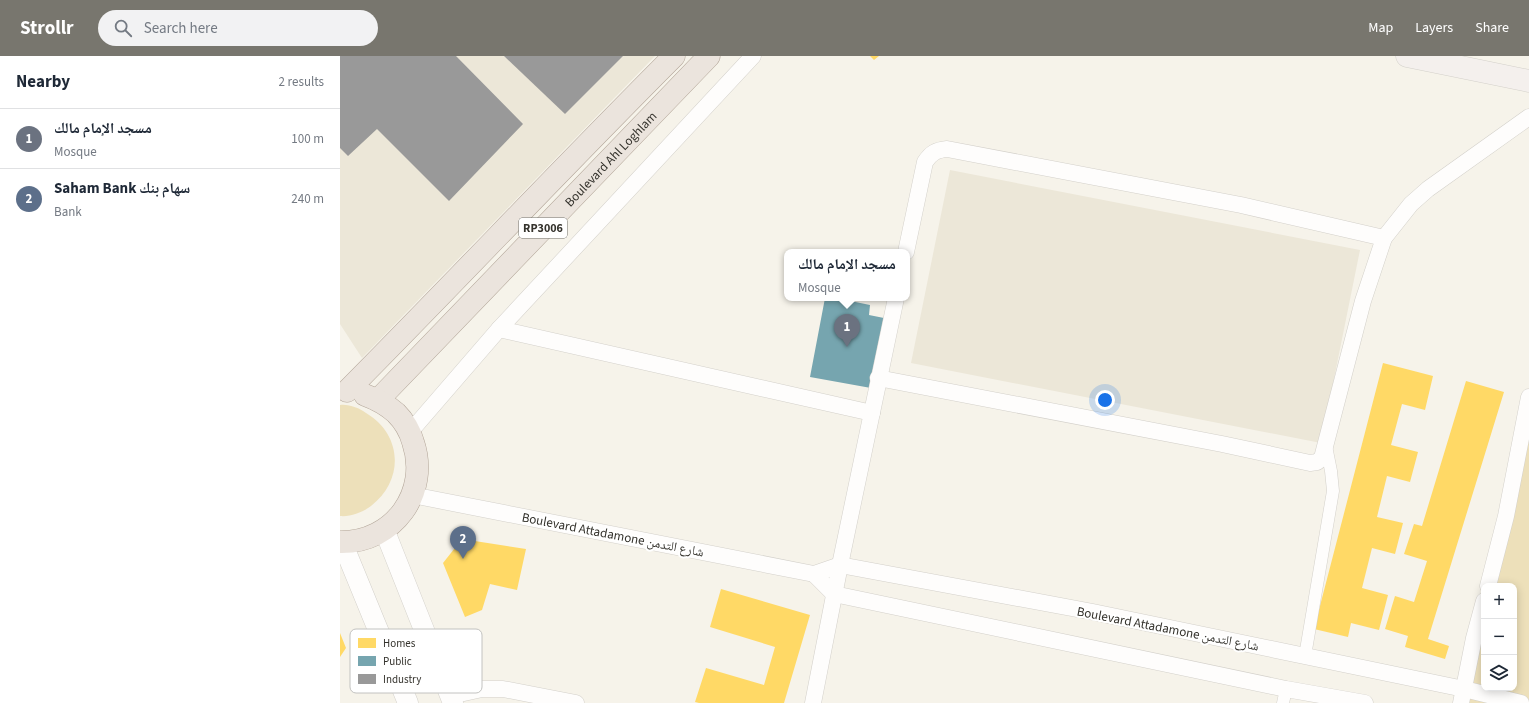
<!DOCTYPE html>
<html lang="en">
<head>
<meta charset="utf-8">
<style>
	body { margin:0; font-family:"Source Sans 3","Noto Naskh Arabic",sans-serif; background:#f2f2f3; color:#1f2937 }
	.controls { position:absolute; right:12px; bottom:12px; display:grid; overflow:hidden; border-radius:8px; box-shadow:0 2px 10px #0003 }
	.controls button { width:36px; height:36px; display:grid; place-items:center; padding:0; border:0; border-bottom:1px solid #e0e1e3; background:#fff; color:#1f2937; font:20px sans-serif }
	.you { position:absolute; left:765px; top:344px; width:14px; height:14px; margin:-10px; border:3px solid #fff; border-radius:50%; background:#1a73e8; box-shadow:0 0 0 6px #1a73e833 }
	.badge { display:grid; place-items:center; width:26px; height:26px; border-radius:50%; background:#78766e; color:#fff; font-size:13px; font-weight:700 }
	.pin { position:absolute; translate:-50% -33px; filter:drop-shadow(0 1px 2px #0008) }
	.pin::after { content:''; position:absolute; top:21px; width:14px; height:12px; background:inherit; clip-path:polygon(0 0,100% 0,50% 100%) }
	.popup { position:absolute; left:444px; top:193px; width:126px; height:52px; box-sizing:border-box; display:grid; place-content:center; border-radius:8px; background:#fff; filter:drop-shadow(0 1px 3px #0005); font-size:13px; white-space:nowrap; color:#747a83 }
	.popup b { font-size:15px; color:#1f2937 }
	.popup::after { content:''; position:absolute; left:50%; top:100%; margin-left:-8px; border:8px solid transparent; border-top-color:#fff }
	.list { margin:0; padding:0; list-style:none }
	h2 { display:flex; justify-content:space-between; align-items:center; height:52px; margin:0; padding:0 16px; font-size:17px }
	h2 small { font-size:13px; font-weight:400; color:#747a83 }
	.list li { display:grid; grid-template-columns:26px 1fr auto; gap:12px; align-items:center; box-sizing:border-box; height:60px; padding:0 16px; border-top:1px solid #e0e1e3 }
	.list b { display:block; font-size:15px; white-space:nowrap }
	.list p { margin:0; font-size:13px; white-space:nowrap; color:#747a83 }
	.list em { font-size:13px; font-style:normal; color:#747a83 }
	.icon { flex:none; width:22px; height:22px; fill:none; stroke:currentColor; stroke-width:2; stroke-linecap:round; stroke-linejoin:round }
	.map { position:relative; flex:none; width:1189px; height:647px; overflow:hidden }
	header { display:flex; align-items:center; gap:24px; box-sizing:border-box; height:56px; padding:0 20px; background:#78766e; color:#fff }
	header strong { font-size:19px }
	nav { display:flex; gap:22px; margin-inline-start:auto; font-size:14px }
	.search { width:280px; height:36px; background:#f2f2f3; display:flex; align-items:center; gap:10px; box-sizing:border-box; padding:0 14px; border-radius:22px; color:#747a83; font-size:15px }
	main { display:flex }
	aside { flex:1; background:#fff }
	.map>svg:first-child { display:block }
</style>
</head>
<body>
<header>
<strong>Strollr</strong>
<div class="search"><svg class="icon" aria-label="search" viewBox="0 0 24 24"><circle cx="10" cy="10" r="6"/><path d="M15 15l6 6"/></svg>Search here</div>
<nav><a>Map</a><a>Layers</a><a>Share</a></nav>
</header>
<main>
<aside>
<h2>Nearby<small>2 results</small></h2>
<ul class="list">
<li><span class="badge" style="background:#6b7280">1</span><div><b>مسجد الإمام مالك</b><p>Mosque</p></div><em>100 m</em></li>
<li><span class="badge" style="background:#5c6f8a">2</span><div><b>Saham Bank سهام بنك</b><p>Bank</p></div><em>240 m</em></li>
</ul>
</aside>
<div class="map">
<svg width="1189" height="647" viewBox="0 0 1189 647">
	<rect width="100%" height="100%" fill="#f6f3ea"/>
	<g fill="#ece7d8">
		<polygon points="0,0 315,0 22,302 0,268"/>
		<polygon points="610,114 1020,194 981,387 571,307"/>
	</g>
	<g fill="#ede0ba">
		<polygon points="1189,333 1189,647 1122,647 1144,543 1144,632 1174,632 1174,530 1147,530"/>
		<path d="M 0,349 C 9,348 19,352 26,357 C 62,378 65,424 31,450 C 23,456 11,461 0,460 Z"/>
	</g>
	<g fill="#ffd966">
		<polygon points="530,0 539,0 534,4"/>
		<polygon points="1043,307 1093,320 1085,354 1062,348 1051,389 1078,396 1070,426 1047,420 1037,461 1063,467 1055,498 1032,492 1022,532 1048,539 1039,574 1011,567 1008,581 974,573"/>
		<polygon points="1126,325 1164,336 1088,583 1109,590 1105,603 1065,591 1068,580 1045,573 1055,540 1074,546 1087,505 1064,498 1074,468 1082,470"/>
		<polygon points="122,483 186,493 177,534 150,528 142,554 125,561 103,507"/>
		<polygon points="381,533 470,559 444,647 359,647 355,646 366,612 424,629 435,591 370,571"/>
		<polygon points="0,577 6,592 0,601"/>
	</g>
	<polygon fill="#76a5af" points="485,242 496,242 530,249 529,259 544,262 531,332 470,321"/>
	<g fill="#999">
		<polygon points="0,0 116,0 183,68 109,145 37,73 8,100 0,92"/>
		<polygon points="164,0 283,0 225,58"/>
	</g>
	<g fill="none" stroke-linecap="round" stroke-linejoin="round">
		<g stroke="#d3d0ca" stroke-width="13">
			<g id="pedestrian">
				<polyline points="965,600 993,435 991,415 986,390"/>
				<polyline points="943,647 946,633"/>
			</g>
		</g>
		<g stroke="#d3d0ca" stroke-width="17">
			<g id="minor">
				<path d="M 566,196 L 585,106 C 591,97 596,94 607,93 L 901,149 L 1044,182"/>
				<polyline points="159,273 532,357"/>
				<polyline points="538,322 882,388 970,407 977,406 982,402 1023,245 1044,182 1071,148 1088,133 1189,61"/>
				<polyline points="70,376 159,273 413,0"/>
				<polyline points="72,439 474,518 500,509 753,556 1124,633 1181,647"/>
				<polyline points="474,518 494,538 946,633 1025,647"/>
				<polyline points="1148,530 1166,460 1189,341"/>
				<polyline points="110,640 142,633 163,633 236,647"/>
				<polyline points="473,647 500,509 556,242"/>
				<polyline points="1121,647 1134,582 1144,545"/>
			</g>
		</g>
		<g stroke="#d3d0ca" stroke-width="21">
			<g id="tertiary">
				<polyline points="44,473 113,647"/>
				<polyline points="2,486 68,647"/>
			</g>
		</g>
		<g stroke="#d3d0ca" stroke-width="23">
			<polyline id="secondary" points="1067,0 1189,25"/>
		</g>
		<g stroke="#b2a598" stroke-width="23">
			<g id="primary">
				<path d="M 7,335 C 117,224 224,110 334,0"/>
				<path id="s1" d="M 38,344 L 369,0"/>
				<path d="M 0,486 C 54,487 90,436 73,386 C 70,375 64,365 56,357 C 47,349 36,343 25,339"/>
			</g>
		</g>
		<use href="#pedestrian" stroke="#fefdfc" stroke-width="12"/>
		<use href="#minor" stroke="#fefdfc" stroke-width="16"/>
		<use href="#tertiary" stroke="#fefdfc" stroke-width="20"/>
		<use href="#secondary" stroke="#f4f0ed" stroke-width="22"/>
		<use href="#primary" stroke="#ebe4dd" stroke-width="22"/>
	</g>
	<g text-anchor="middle" stroke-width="4" stroke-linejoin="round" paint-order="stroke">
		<rect fill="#fff" stroke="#71706b" stroke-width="1" x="179" y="162" width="48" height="20" rx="3"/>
		<g font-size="12" font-weight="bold" fill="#34322c">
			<text x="203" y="176">RP3006</text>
		</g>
		<g font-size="13" fill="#34322c" stroke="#fff">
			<text dy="5" stroke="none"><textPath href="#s1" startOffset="335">Boulevard Ahl Loghlam</textPath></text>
			<text transform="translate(273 478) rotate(11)" y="5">Boulevard Attadamone شارع التدمن</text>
			<text transform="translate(828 572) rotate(11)" y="5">Boulevard Attadamone شارع التدمن</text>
		</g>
	</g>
	<rect x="10" y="573" width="132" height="64" rx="6" fill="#fff" stroke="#c2c2c0" stroke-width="1"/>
	<rect x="18" y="582" width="18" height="10" fill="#ffd966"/>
	<rect x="18" y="600" width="18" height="10" fill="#76a5af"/>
	<rect x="18" y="618" width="18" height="10" fill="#999"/>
	<g font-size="11" fill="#34322c">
		<text x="43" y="591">Homes</text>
		<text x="43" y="609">Public</text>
		<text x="43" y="627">Industry</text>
	</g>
</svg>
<div class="controls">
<button>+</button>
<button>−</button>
<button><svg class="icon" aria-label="layers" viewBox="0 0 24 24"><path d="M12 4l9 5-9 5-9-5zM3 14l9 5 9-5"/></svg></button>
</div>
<div class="you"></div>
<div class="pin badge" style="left:507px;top:291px;background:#6b7280">1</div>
<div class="popup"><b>مسجد الإمام مالك</b>Mosque</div>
<div class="pin badge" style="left:123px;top:503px;background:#5c6f8a">2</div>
</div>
</main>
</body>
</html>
